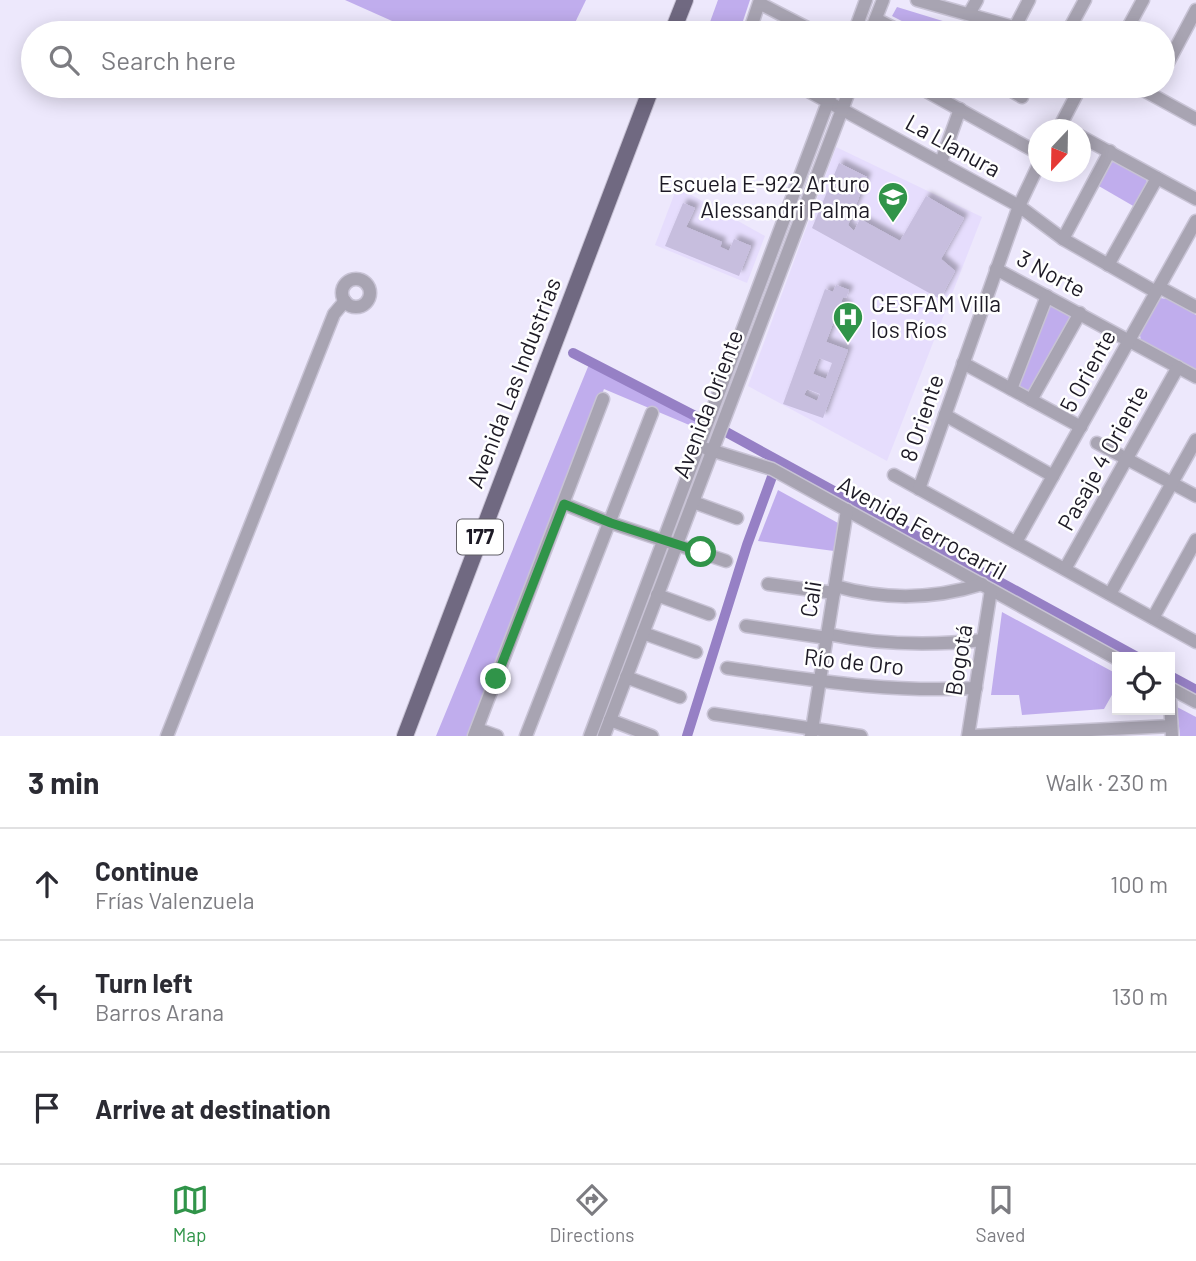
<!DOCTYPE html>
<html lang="en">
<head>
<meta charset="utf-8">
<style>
	body { margin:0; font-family:Barlow,sans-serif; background:#f2f2f3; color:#2b2b33 }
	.controls { position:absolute; right:21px; bottom:21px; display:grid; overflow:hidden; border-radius:0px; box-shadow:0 4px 18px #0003 }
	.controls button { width:63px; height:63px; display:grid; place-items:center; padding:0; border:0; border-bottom:2px solid #e1e1e2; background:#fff; color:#2b2b33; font:35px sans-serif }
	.compass { position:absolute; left:1028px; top:119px; width:63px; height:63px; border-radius:50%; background:#fff; box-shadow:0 4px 18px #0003; rotate:202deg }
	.stop { position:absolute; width:21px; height:21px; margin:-16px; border:5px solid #309449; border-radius:50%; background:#fff }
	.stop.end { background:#309449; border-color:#fff; box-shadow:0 2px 7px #0008 }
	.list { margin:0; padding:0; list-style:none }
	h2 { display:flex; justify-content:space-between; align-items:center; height:91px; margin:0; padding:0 28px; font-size:30px }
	h2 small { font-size:23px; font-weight:400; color:#7c7c81 }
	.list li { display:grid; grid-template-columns:46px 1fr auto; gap:21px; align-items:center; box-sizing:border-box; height:112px; padding:0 28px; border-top:2px solid #e1e1e2 }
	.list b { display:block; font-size:26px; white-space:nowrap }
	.list p { margin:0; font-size:23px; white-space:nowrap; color:#7c7c81 }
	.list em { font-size:23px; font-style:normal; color:#7c7c81 }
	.icon { flex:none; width:38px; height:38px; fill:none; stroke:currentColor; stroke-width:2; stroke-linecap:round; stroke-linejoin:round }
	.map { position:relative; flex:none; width:1196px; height:736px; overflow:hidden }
	.search { position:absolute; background:#fff; box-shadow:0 4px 18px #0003; left:21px; right:21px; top:21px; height:77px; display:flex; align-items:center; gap:18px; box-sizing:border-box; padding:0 24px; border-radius:38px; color:#7c7c81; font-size:26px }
	.sheet { height:427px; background:#fff }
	nav { display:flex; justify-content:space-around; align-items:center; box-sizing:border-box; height:98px; border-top:2px solid #e1e1e2; background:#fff; font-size:19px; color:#7c7c81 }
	nav a { display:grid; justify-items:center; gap:4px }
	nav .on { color:#309449 }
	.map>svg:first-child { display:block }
</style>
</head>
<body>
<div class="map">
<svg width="1196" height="736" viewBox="0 0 1196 736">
	<defs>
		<filter id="shadow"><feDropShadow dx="4.5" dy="-4.5" stdDeviation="2" flood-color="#0004"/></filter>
	</defs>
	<rect width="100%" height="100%" fill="#ede8fc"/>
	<g fill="#e6ddfd">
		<polygon points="836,147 982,217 887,461 748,386"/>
		<polygon points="677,187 765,236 747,283 655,245"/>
	</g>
	<g fill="#c0aded">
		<polygon points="345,0 586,0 570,33 419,33"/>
		<polygon points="718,0 750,0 739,33 706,33"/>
		<polygon points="897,7 982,33 925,33 892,16"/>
		<polygon points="1116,160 1146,178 1147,183 1135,207 1097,185 1111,163"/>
		<polygon points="1160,298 1168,299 1196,315 1196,373 1141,342 1140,335"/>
		<polygon points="1050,303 1073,315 1031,392 1017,385"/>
		<polygon points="590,362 698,417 694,427 604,389 469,736 436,736"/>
		<polygon points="778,490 838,523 834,551 758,541"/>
		<polygon points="1002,612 1117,674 1117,686 1104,709 1022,715 1019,695 991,695"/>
		<polygon points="1177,707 1196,717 1196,736 1180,736"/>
	</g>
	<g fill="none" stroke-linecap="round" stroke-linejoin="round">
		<g stroke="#9680c5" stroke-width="10">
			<polyline points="573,353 701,419"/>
			<polyline points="717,427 1137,657"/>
			<polyline points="1170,676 1196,690"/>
			<polyline points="687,736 747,545 777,463"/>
		</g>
	</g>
	<g fill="#c7bede" fill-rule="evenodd" filter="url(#shadow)">
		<polygon points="839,163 867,177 848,225 854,231 860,219 900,241 926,196 964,218 941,259 955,271 940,299 812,228"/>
		<polygon points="683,203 695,208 686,227 722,242 720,247 729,251 734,239 751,246 739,276 665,246"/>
		<path d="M 836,285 L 849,290 L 846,298 L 843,297 L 841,302 L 848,305 L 844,316 L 837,313 L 826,342 L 848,350 L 823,418 L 783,404 L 825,289 L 833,292 ZM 819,358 L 832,363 L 826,379 L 813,374 ZM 807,389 L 820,394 L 817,401 L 804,395 Z"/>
	</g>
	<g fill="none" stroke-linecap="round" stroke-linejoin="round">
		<g stroke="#c8c3d5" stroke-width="15">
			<g id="minor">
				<polyline points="917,0 1035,33"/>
				<polyline points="969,14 977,0"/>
				<polyline points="876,19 903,33"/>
				<polyline points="1015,27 1029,0"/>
				<polyline points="749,33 759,3 817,33"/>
				<polyline points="854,33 866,0"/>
				<polyline points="870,33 883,0"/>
				<polyline points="1067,33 1085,0"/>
				<polyline points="1125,33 1143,0"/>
				<polyline points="1163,72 1196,10"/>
				<polyline points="799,86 1019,206 1063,239 1156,292"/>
				<polyline points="917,86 1038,153"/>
				<polyline points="1003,86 1022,97"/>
				<polyline points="1136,86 1196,119"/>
				<polyline points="1058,130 1081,86"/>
				<polyline points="1080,136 1196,199"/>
				<polyline points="941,162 960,109"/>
				<polyline points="1063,239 1110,151"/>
				<polyline points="1108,265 1157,178"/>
				<polyline points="996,269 1196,377"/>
				<circle cx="356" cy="293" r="14"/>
				<polyline points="1159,287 1196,307"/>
				<polyline points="963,363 1081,427"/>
				<polyline points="1011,389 1047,296"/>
				<polyline points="1031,400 1080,313"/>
				<polyline points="945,415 1053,476"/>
				<polyline points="1097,443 1196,496"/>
				<polyline points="707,449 772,469 1117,659"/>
				<polyline points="894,475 1196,642"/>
				<polyline points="919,489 1019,206 1038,166"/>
				<polyline points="693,502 737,518"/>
				<polyline points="564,504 611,523 726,561"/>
				<polyline points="1016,542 1196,221"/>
				<polyline points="1065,569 1178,367"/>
				<polyline points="768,584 834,593"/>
				<path d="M 835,586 C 884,600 932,600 982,584"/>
				<polyline points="1110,594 1196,440"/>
				<polyline points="657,595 709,614"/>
				<polyline points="1153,618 1196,540"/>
				<polyline points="746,626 827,638"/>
				<polyline points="643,633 696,652"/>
				<path d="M 827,634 C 880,645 930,646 983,640"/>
				<path d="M 727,668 C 813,680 889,693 976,688"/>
				<polyline points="626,677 680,697"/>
				<polyline points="1170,688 1196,702"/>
				<polyline points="1170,700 1172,736"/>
				<polyline points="714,714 861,736"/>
				<polyline points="610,720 652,736"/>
				<polyline points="477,729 497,736"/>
				<polyline points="167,736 334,314 345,301"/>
				<polyline points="474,736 603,399"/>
				<polyline points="526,736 652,413"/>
				<polyline points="590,736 834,86"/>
				<polyline points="604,736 851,86"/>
				<polyline points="811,736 847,510"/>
				<polyline points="968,736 991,590"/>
				<polyline points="970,736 1171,726"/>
			</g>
		</g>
		<g stroke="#c8c3d5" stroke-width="18">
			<g id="major">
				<polyline points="672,33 685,0"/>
				<polyline points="405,736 652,86"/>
			</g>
		</g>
		<use href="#minor" stroke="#a8a4b2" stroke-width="12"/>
		<use href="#major" stroke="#706981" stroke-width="16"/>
	</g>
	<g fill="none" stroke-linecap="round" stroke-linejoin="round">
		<polyline stroke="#309449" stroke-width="9" points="496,679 564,504 611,523 701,552"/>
	</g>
	<defs>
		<g id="school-pin" transform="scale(1.575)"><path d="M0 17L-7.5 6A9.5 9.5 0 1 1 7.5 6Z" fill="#309449" stroke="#fff"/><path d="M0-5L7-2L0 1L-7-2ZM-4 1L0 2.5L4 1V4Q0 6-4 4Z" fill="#fff"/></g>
		<g id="hospital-pin" transform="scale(1.575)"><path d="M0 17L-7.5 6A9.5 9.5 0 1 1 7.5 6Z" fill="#309449" stroke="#fff"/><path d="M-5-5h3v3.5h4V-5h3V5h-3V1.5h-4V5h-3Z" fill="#fff"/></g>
	</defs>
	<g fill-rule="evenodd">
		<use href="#school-pin" x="893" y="197"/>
		<use href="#hospital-pin" x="848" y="317"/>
	</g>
	<g text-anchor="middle" stroke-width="5" stroke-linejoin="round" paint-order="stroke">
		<rect fill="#fff" stroke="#615f66" stroke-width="2" x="457" y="519.5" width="46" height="35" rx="5"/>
		<g font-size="21" font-weight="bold" fill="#1d1a25">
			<text x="480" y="544">177</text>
		</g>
		<g font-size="23" fill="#1d1a25" stroke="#fff">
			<text transform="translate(953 146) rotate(29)" y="8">La Llanura</text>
			<text transform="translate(1051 274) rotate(28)" y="8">3 Norte</text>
			<text transform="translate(1088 371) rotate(-61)" y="8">5 Oriente</text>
			<text transform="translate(514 383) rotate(-69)" y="8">Avenida Las Industrias</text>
			<text transform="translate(708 404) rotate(-69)" y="8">Avenida Oriente</text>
			<text transform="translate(922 418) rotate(-71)" y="8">8 Oriente</text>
			<text transform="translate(1103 458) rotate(-61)" y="8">Pasaje 4 Oriente</text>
			<text transform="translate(922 528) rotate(29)" y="8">Avenida Ferrocarril</text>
			<text transform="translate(811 599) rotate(-81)" y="8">Cali</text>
			<text transform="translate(959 660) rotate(-81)" y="8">Bogotá</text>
			<text transform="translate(854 662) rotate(6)" y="8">Río de Oro</text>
		</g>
		<g font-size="23" fill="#1d1a25" stroke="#fff" text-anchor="end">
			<text x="870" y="192">Escuela E-922 Arturo<tspan x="870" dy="26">Alessandri Palma</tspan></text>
			<text x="871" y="312" text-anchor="start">CESFAM Villa<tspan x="871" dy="26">los Ríos</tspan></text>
		</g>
	</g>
</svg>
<div class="controls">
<button><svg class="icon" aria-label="locate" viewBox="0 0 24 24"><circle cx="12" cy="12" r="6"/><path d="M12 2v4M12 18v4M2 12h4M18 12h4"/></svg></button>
</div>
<svg class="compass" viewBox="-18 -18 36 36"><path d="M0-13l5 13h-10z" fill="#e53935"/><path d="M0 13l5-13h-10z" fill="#7c7c81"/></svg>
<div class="stop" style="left:701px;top:552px"></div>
<div class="stop end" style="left:496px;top:679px"></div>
<div class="search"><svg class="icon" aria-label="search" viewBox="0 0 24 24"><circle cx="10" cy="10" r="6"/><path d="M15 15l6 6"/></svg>Search here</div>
</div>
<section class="sheet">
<h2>3 min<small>Walk · 230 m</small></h2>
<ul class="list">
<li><svg class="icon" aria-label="ahead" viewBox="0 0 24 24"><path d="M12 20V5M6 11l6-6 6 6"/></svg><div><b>Continue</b><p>Frías Valenzuela</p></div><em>100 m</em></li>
<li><svg class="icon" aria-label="left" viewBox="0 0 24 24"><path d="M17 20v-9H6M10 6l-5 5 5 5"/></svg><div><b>Turn left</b><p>Barros Arana</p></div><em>130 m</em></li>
<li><svg class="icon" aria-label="arrive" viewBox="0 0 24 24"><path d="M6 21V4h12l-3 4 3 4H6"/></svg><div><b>Arrive at destination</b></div></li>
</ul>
</section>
<nav>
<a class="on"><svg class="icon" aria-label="map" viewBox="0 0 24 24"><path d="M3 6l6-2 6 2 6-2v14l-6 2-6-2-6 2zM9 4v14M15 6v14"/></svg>Map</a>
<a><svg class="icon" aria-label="directions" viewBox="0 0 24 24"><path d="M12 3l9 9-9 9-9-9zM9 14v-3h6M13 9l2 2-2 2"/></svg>Directions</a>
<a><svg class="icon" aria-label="saved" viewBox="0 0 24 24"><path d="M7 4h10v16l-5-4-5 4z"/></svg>Saved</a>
</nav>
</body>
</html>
